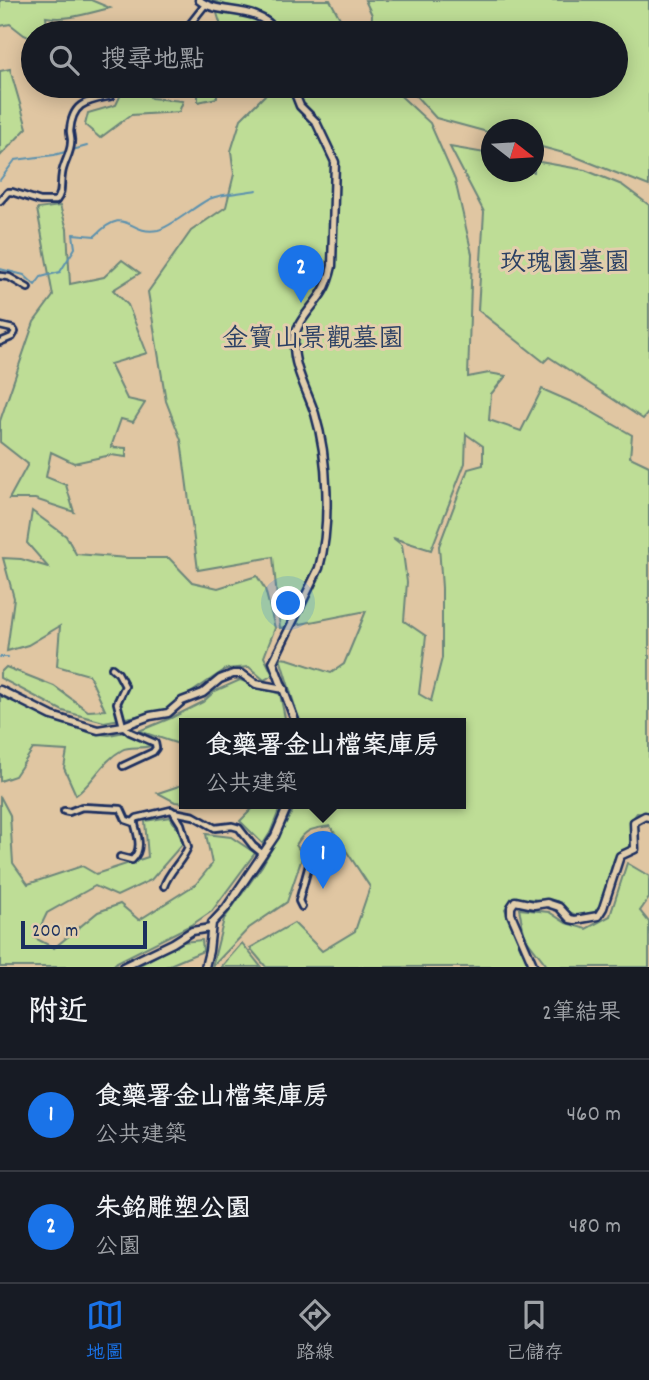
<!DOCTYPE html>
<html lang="zh-TW">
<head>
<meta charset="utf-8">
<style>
	body { margin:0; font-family:Dekko,"LXGW WenKai TC",sans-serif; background:#20242c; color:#f1f3f6 }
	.compass { position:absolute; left:481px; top:119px; width:63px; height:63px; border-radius:50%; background:#171b24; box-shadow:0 4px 18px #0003; rotate:107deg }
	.scale { position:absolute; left:21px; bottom:18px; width:126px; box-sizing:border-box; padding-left:7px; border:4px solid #1b2f5e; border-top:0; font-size:19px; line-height:24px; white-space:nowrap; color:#1b2f5e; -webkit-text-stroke:5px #e2ceac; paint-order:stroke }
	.you { position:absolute; left:289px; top:604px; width:24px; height:24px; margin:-18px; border:5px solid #fff; border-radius:50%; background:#1a73e8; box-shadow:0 0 0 10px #1a73e833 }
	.badge { display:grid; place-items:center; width:46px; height:46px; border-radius:50%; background:#1a73e8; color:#fff; font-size:23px; font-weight:700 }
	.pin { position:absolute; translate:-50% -58px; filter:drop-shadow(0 2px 4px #0008) }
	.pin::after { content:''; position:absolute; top:37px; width:24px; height:21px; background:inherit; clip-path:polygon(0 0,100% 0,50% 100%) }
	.popup { position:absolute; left:179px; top:718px; width:287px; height:91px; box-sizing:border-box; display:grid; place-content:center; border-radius:0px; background:#171b24; filter:drop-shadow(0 2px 5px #0005); font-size:23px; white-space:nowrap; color:#9ea1a6 }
	.popup b { font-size:26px; color:#f1f3f6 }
	.popup::after { content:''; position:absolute; left:50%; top:100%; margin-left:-14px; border:14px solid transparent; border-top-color:#171b24 }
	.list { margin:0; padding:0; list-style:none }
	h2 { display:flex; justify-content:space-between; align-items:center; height:91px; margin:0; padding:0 28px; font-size:30px }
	h2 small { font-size:23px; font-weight:400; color:#9ea1a6 }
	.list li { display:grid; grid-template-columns:46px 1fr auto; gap:21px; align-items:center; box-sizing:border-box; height:112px; padding:0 28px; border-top:2px solid #363941 }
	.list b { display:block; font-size:26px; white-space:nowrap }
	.list p { margin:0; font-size:23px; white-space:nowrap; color:#9ea1a6 }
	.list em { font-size:23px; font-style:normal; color:#9ea1a6 }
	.icon { flex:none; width:38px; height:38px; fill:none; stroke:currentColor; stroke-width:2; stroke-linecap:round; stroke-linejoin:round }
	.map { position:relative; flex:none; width:649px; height:967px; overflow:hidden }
	.search { position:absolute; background:#171b24; box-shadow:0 4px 18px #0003; left:21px; right:21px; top:21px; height:77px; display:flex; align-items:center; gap:18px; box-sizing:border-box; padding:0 24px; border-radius:38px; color:#9ea1a6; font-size:26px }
	.sheet { height:315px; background:#171b24 }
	nav { display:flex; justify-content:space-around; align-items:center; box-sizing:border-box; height:98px; border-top:2px solid #363941; background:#171b24; font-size:19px; color:#9ea1a6 }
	nav a { display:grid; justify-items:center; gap:4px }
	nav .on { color:#1a73e8 }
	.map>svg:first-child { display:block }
</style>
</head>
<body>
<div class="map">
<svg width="649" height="967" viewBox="0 0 649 967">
	<rect width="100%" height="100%" fill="#e0c6a2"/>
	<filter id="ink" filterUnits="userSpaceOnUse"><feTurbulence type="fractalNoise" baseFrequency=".0143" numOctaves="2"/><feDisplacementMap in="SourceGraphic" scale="14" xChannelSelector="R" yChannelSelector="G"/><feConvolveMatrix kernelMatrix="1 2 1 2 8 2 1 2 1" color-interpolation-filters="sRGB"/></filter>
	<g filter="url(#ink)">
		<g fill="#bedd96" stroke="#6c867a" stroke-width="2" fill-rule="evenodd">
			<path d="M 0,0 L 91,0 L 110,8 C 89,13 67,21 46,17 L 47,26 L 41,33 L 33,33 L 33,39 L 24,35 L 10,24 L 0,26 Z"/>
			<polygon points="208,0 330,0 348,33 217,33 221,26 216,10 242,9"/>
			<polygon points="365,0 649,0 649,186 571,155 534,145 534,130 491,130 491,133 436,118 407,86 616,86 616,33 371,33 372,15"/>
			<polygon points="10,69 27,128 0,156 0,71"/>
			<polygon points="125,86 141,86 151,98 183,101 179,112 131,115 100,138 85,125 88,113 116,105"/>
			<polygon points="192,86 207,86 217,93 217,98 198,102 198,89"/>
			<path d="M 270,86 L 390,86 L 430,123 L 455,180 L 472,254 L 468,377 L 489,373 L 506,376 L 491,394 L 489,420 L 521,431 L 542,389 L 583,407 L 632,435 L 630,457 L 649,466 L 649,814 L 637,813 L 630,822 L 631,845 L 614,859 L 598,913 C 576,918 572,916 557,901 L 514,898 L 505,909 L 530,967 L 266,967 L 250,948 L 294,923 L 322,951 L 355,931 L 370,887 L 330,826 C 312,829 306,828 296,845 L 303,855 L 287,902 L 249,928 L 212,967 L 224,919 L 262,866 L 297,803 L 461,803 L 461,723 L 300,723 L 280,658 L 288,659 L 331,673 L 344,664 L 366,611 L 280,628 L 273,557 L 198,570 L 181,440 L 166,401 L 148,292 L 191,231 L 226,207 L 234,174 L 231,151 L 241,119 L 270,90 ZM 466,434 L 483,446 L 483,465 L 468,469 L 439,546 L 442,588 L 442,658 L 431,701 L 419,694 L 426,636 L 404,621 L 407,582 L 402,545 L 393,538 L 431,550 L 465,463 Z"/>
			<polygon points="450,147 491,154 491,172 534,172 534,161 585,170 622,185 649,205 649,412 643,419 549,357 544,362 478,310 484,212"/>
			<polygon points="60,206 67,229 70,284 104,277 122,260 140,273 113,290 128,305 147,353 110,364 127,399 145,403 133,422 121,419 111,447 126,448 126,457 111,455 74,463 51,452 46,477 66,485 74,512 35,499 9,499 28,464 0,442 0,421 34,322 53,296 37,209"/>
			<polygon points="32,511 66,536 76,554 128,558 169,558 192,582 218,588 257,576 265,589 275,628 264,657 273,675 264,680 249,667 226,669 164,711 104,722 63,711 0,678 0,673 6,667 54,686 88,711 105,710 89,675 57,666 60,626 28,645 7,651 14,598 3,558 21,559 48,567 27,543"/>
			<polygon points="240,680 280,694 286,723 185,723 185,746 139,731 171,718 203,702 215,691"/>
			<path d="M 0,696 L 91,733 L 109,735 L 125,732 L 150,746 C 141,749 129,746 122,750 C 102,761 93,783 76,795 L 64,768 L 67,751 L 33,749 L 15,776 L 0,781 Z"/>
			<polygon points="185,784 185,803 175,802 158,793"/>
			<polygon points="0,796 10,815 13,863 28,884 82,866 96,874 148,857 145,821 170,817 185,841 151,880 117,896 95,886 47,913 35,938 54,948 98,912 120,904 139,920 196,884 212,864 206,834 231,837 255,853 212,911 193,924 117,962 112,967 0,967"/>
			<polygon points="258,803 282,803 270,833 263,844 240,821"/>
			<polygon points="627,863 649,876 649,898 640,911 649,922 649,967 548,967 525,937 519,909 549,912 566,923 586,929 610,916"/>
			<polygon points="202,940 203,951 165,967 136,967 182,942"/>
			<polygon points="242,943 261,967 221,967"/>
		</g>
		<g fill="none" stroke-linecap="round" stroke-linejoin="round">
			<g stroke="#5b91ae" stroke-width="2">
				<polyline points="0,180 15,160 54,155 87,146"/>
				<path d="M 0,269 L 24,275 L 35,285 L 41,277 L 60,272 L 75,248 L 73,234 L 95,236 C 128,203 127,236 158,230 C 171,227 195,206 209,199 C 222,193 242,193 257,190"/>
				<polyline points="0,657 8,657"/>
			</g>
			<g stroke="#1b2f5e" stroke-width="10">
				<g id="street">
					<polyline points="183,33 205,5"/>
					<path d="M 0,201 L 8,192 L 12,192 L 40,201 L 56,201 C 63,193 60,185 62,174 C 63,164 71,153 71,143 C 72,139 70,135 70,131 C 72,102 87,101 111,96 L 115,86"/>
					<polyline points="0,276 9,277 28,288"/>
					<polyline points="0,326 13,329 15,332 12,337 0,342"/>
					<polyline points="112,668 118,673 125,686 117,703 123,726 130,732 155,743 156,748 153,752 123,766"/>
					<polyline points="64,811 69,812 82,807 121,809 126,820 135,823"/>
					<path d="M 120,857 L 132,860 C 144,849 137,834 134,821 L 137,818 L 171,810 L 174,812 L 194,816 L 215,828 L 232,826 L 239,828 L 253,846 L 263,854"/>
					<path d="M 164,886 C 169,871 182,862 188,847 L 181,824 L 174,813"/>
					<polyline points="302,907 299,901 315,843"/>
				</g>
			</g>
			<g stroke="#1b2f5e" stroke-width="11">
				<g id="secondary">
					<path d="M 199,0 C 219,17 256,2 278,33"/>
					<path d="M 292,86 L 300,106 L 316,122 L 335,162 L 332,266 C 330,275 328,283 323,291 C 314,307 295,322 294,342 C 293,367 307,390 315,414 C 328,457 331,525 319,568 L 273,662 L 296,723"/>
					<polyline points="0,690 52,716 98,730 123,726 150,716 168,713 182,701 203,693 220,679 233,674 242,674 256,684 284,689"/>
					<polyline points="123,967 173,943 192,931 211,928"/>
					<polyline points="205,967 209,951 212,923 226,908 275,836 289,803"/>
					<polyline points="534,967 511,914 511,907 515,901 534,905 547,903 559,907 570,919 575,920 598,916 603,908 620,856 635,849 634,822 645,816 649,817"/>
				</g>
			</g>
			<use href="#street" stroke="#e2ceac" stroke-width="4.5"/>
			<use href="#secondary" stroke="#e2ceac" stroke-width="6"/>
		</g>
	</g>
	<g text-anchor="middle" stroke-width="6" stroke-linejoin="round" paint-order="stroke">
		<g font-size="26" fill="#2b4064" stroke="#e2ceac">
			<text x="565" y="270">玫瑰園墓園</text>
			<text x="313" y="346">金寶山景觀墓園</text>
		</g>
	</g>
</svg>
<svg class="compass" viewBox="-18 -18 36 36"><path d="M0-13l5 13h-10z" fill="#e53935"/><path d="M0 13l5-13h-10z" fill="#9ea1a6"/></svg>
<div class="scale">200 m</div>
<div class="you"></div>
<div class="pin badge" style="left:323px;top:889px">1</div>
<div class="popup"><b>食藥署金山檔案庫房</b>公共建築</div>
<div class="pin badge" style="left:301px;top:303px">2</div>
<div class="search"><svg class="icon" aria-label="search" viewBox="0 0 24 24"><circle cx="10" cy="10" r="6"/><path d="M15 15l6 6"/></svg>搜尋地點</div>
</div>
<section class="sheet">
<h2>附近<small>2筆結果</small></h2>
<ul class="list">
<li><span class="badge">1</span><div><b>食藥署金山檔案庫房</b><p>公共建築</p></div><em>460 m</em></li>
<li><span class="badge">2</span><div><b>朱銘雕塑公園</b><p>公園</p></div><em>480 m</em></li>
</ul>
</section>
<nav>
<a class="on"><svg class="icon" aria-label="map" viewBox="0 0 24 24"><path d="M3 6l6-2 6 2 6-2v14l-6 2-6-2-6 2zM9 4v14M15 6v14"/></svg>地圖</a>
<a><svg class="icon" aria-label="directions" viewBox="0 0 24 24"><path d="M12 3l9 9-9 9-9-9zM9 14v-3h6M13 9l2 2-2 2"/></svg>路線</a>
<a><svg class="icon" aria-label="saved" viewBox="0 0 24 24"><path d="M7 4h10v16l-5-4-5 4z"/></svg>已儲存</a>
</nav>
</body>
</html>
